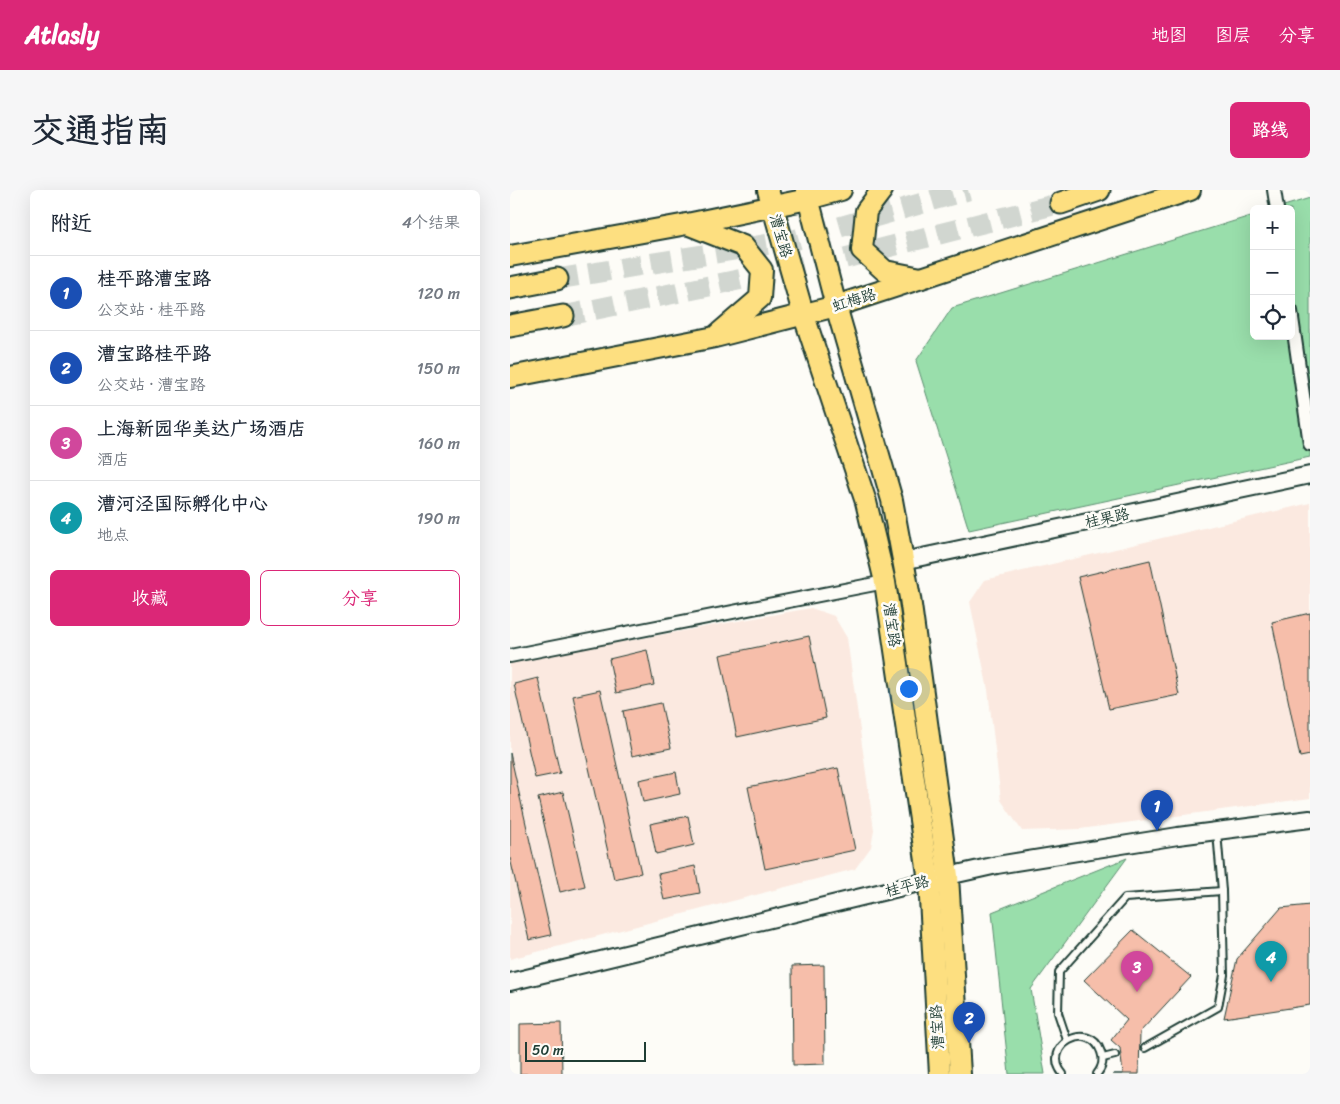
<!DOCTYPE html>
<html lang="zh">
<head>
<meta charset="utf-8">
<style>
	body { margin:0; font-family:Sriracha,"LXGW WenKai TC",sans-serif; background:#f6f6f7; color:#1f2937 }
	.controls { position:absolute; right:15px; top:15px; display:grid; overflow:hidden; border-radius:8px; box-shadow:0 5px 20px #0002 }
	.controls button { width:45px; height:45px; display:grid; place-items:center; padding:0; border:0; border-bottom:1px solid #e0e1e3; background:#fff; color:#1f2937; font:25px sans-serif }
	.scale { position:absolute; left:15px; bottom:12px; width:121px; box-sizing:border-box; padding-left:5px; border:2px solid #1f3d34; border-top:0; font-size:14px; line-height:18px; white-space:nowrap; color:#1f3d34; -webkit-text-stroke:4px #fdfcf7; paint-order:stroke }
	.you { position:absolute; left:398px; top:498px; width:18px; height:18px; margin:-12px; border:4px solid #fff; border-radius:50%; background:#1a73e8; box-shadow:0 0 0 8px #1a73e833 }
	.badge { display:grid; place-items:center; width:32px; height:32px; border-radius:50%; background:#db2777; color:#fff; font-size:16px; font-weight:700 }
	.pin { position:absolute; translate:-50% -41px; filter:drop-shadow(0 1px 2px #0008) }
	.pin::after { content:''; position:absolute; top:26px; width:18px; height:15px; background:inherit; clip-path:polygon(0 0,100% 0,50% 100%) }
	.list { margin:0; padding:0; list-style:none }
	h2 { display:flex; justify-content:space-between; align-items:center; height:65px; margin:0; padding:0 20px; font-size:21px }
	h2 small { font-size:16px; font-weight:400; color:#747a83 }
	.list li { display:grid; grid-template-columns:32px 1fr auto; gap:15px; align-items:center; box-sizing:border-box; height:75px; padding:0 20px; border-top:1px solid #e0e1e3 }
	.list b { display:block; font-size:19px; white-space:nowrap }
	.list p { margin:0; font-size:16px; white-space:nowrap; color:#747a83 }
	.list em { font-size:16px; font-style:normal; color:#747a83 }
	.actions { display:flex; gap:10px; padding:15px 20px }
	.actions a { flex:1; padding:11px 0; border:1px solid #db2777; border-radius:8px; text-align:center; font-size:18px; color:#db2777 }
	.actions .main { background:#db2777; color:#fff }
	.icon { flex:none; width:28px; height:28px; fill:none; stroke:currentColor; stroke-width:2; stroke-linecap:round; stroke-linejoin:round }
	.map { position:relative; flex:none; width:800px; height:884px; overflow:hidden; border-radius:8px }
	header { display:flex; align-items:center; gap:30px; box-sizing:border-box; height:70px; padding:0 25px; background:#db2777; color:#fff }
	header strong { font-size:24px }
	nav { display:flex; gap:28px; margin-inline-start:auto; font-size:18px }
	.intro { display:flex; align-items:center; justify-content:space-between; box-sizing:border-box; height:120px; padding:0 30px }
	h1 { margin:0; font-size:35px }
	.button { padding:12px 22px; border-radius:8px; background:#db2777; color:#fff; font-size:18px; font-weight:700 }
	main { display:flex; gap:30px; padding:0 30px }
	aside { flex:1; background:#fff; border-radius:8px; box-shadow:0 5px 20px #0002 }
	.map>svg:first-child { display:block }
</style>
</head>
<body>
<header>
<strong>Atlasly</strong>
<nav><a>地图</a><a>图层</a><a>分享</a></nav>
</header>
<div class="intro"><h1>交通指南</h1><a class="button">路线</a></div>
<main>
<aside>
<h2>附近<small>4个结果</small></h2>
<ul class="list">
<li><span class="badge" style="background:#1a4fb4">1</span><div><b>桂平路漕宝路</b><p>公交站 · 桂平路</p></div><em>120 m</em></li>
<li><span class="badge" style="background:#1a4fb4">2</span><div><b>漕宝路桂平路</b><p>公交站 · 漕宝路</p></div><em>150 m</em></li>
<li><span class="badge" style="background:#d1479c">3</span><div><b>上海新园华美达广场酒店</b><p>酒店</p></div><em>160 m</em></li>
<li><span class="badge" style="background:#0f9aa8">4</span><div><b>漕河泾国际孵化中心</b><p>地点</p></div><em>190 m</em></li>
</ul>
<div class="actions"><a class="main">收藏</a><a>分享</a></div>
</aside>
<div class="map">
<svg width="800" height="884" viewBox="0 0 800 884">
	<rect width="100%" height="100%" fill="#fdfcf7"/>
	<filter id="ink" filterUnits="userSpaceOnUse"><feTurbulence type="fractalNoise" baseFrequency=".02" numOctaves="2"/><feDisplacementMap in="SourceGraphic" scale="10" xChannelSelector="R" yChannelSelector="G"/><feConvolveMatrix kernelMatrix="1 2 1 2 8 2 1 2 1" color-interpolation-filters="sRGB"/></filter>
	<g filter="url(#ink)">
		<g fill="#fbe9e0">
			<polygon points="800,313 800,608 570,639 512,641 491,610 478,500 460,412 475,390"/>
			<polygon points="301,418 324,426 337,448 364,640 361,657 345,679 0,769 0,472"/>
		</g>
		<g fill="#99deab" stroke="#5c8e70">
			<polygon points="800,8 800,267 459,340 406,171 442,118 744,25 744,146 781,146 781,19 764,19"/>
			<polygon points="617,668 521,799 535,884 499,884 482,722"/>
		</g>
		<g fill="#f6beaa" stroke="#1f3d34">
			<polygon points="640,370 669,505 599,519 568,387"/>
			<polygon points="800,423 800,565 790,567 762,432"/>
			<polygon points="299,446 316,528 227,547 210,465"/>
			<polygon points="137,460 144,495 106,503 99,469"/>
			<polygon points="28,488 50,583 25,588 4,494"/>
			<polygon points="90,500 131,683 104,689 63,506"/>
			<polygon points="151,513 161,558 122,566 113,521"/>
			<polygon points="0,563 41,745 19,750 0,668"/>
			<polygon points="328,578 345,660 255,679 238,597"/>
			<polygon points="166,582 170,604 133,612 129,590"/>
			<polygon points="53,602 75,696 50,702 28,608"/>
			<polygon points="178,626 184,655 146,664 140,634"/>
			<polygon points="185,676 190,703 154,710 148,684"/>
			<polygon points="800,715 800,815 714,828 727,769 771,718"/>
			<polygon points="623,740 681,787 630,842 629,884 603,884 613,884 610,858 601,850 617,830 574,790"/>
			<polygon points="314,775 315,874 283,875 282,776"/>
			<polygon points="51,833 52,884 10,884 10,834"/>
		</g>
		<g fill="none" stroke-linecap="round" stroke-linejoin="round">
			<g stroke="#d1d6d0" stroke-width="21" stroke-dasharray="21 11" stroke-linecap="butt">
				<polyline points="47,89 284,50 458,0"/>
				<polyline points="53,126 335,68 551,13"/>
			</g>
			<g stroke="#1f3d34" stroke-width="10">
				<g id="service">
					<polyline points="707,642 712,701"/>
					<polyline points="557,850 548,823 549,782 615,708 712,701 714,785 708,817 635,858"/>
					<polyline points="593,868 605,865"/>
					<path d="M 553,884 C 530,856 580,829 591,862 C 594,870 592,878 587,884"/>
				</g>
			</g>
			<g stroke="#1f3d34" stroke-width="16">
				<g id="minor">
					<polyline points="764,0 767,19"/>
					<polyline points="781,121 800,254"/>
					<polyline points="0,466 375,392"/>
				</g>
			</g>
			<g stroke="#1f3d34" stroke-width="20">
				<g id="tertiary">
					<polyline points="393,371 800,285"/>
					<polyline points="0,792 438,686 487,675 668,646 800,629"/>
				</g>
			</g>
			<g stroke="#1f3d34" stroke-width="24">
				<g id="primary">
					<polyline points="258,0 293,123 356,312 375,392 419,691 430,884"/>
					<polyline points="296,0 326,116 382,310 400,408 438,686 450,884"/>
					<polyline points="372,0 356,21 352,60 375,81 411,88"/>
					<polyline points="177,34 233,56 252,80 250,108 208,144"/>
					<polyline points="0,66 177,34 298,9 331,0"/>
					<polyline points="0,187 205,147 326,116 680,0"/>
				</g>
			</g>
			<g stroke="#1f3d34" stroke-width="25">
				<g id="trunk">
					<polyline points="551,13 589,0"/>
					<polyline points="0,98 47,89"/>
					<polyline points="0,136 53,126"/>
				</g>
			</g>
			<use href="#service" stroke="#fdfcf7" stroke-width="6"/>
			<use href="#minor" stroke="#fdfcf7" stroke-width="12"/>
			<use href="#tertiary" stroke="#fdfcf7" stroke-width="16"/>
			<use href="#primary" stroke="#fddf80" stroke-width="20"/>
			<use href="#trunk" stroke="#fddf80" stroke-width="21"/>
		</g>
	</g>
	<g text-anchor="middle" stroke-width="5" stroke-linejoin="round" paint-order="stroke">
		<g font-size="15" fill="#1f3d34" stroke="#fdfcf7">
			<text transform="translate(271 46) rotate(74)" y="5">漕宝路</text>
			<text transform="translate(344 110) rotate(-17)" y="5">虹梅路</text>
			<text transform="translate(597 328) rotate(-12)" y="5">桂果路</text>
			<text transform="translate(382 435) rotate(82)" y="5">漕宝路</text>
			<text transform="translate(397 696) rotate(-14)" y="5">桂平路</text>
			<text transform="translate(427 837) rotate(-93)" y="5">漕宝路</text>
		</g>
	</g>
</svg>
<div class="controls">
<button>+</button>
<button>−</button>
<button><svg class="icon" aria-label="locate" viewBox="0 0 24 24"><circle cx="12" cy="12" r="6"/><path d="M12 2v4M12 18v4M2 12h4M18 12h4"/></svg></button>
</div>
<div class="scale">50 m</div>
<div class="you"></div>
<div class="pin badge" style="left:647px;top:641px;background:#1a4fb4">1</div>
<div class="pin badge" style="left:459px;top:853px;background:#1a4fb4">2</div>
<div class="pin badge" style="left:627px;top:802px;background:#d1479c">3</div>
<div class="pin badge" style="left:761px;top:792px;background:#0f9aa8">4</div>
</div>
</main>
</body>
</html>
